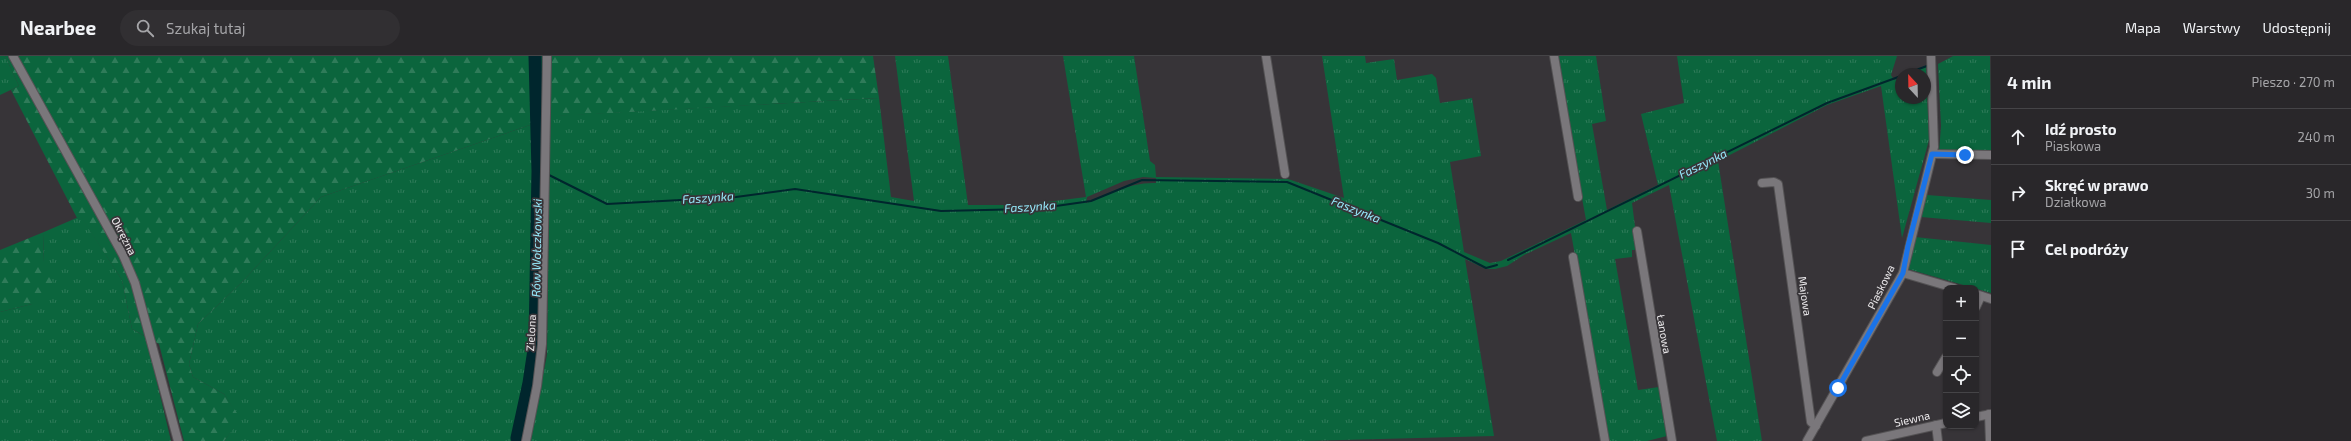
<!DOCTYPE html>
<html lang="pl">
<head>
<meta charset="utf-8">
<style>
	body { margin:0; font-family:"Exo 2",sans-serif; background:#312f32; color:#f1f3f6 }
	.controls { position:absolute; right:12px; bottom:12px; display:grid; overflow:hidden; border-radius:8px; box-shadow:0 1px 3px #0004 }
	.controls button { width:36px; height:36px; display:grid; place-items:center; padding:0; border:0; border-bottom:1px solid #454447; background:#29272a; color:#f1f3f6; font:20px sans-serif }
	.compass { position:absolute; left:1895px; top:12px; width:36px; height:36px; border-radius:50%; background:#29272a; box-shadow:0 1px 3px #0004; rotate:338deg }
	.stop { position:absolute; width:12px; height:12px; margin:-9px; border:3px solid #1a73e8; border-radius:50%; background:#fff }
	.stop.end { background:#1a73e8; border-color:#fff; box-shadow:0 1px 4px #0008 }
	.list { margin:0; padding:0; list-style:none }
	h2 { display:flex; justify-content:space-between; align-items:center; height:52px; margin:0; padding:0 16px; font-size:17px }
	h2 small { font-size:13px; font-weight:400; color:#a5a5a8 }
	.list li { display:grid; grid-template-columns:26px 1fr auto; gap:12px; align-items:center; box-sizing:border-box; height:56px; padding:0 16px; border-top:1px solid #454447 }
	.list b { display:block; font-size:15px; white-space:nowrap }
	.list p { margin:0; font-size:13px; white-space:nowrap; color:#a5a5a8 }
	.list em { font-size:13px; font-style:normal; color:#a5a5a8 }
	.icon { flex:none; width:22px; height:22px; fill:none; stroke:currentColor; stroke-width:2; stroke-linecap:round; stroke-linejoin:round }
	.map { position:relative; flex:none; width:1991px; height:385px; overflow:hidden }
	header { display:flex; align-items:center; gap:24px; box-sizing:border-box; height:56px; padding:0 20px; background:#29272a; border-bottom:1px solid #454447 }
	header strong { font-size:19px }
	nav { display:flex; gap:22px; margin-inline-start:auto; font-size:14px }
	.search { width:280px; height:36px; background:#312f32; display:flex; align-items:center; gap:10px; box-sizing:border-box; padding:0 14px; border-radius:22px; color:#a5a5a8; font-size:15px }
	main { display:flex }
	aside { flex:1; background:#29272a }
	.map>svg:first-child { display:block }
</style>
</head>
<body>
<header>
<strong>Nearbee</strong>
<div class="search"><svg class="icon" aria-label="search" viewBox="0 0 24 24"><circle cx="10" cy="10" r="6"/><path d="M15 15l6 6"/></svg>Szukaj tutaj</div>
<nav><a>Mapa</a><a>Warstwy</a><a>Udostępnij</a></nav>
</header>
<main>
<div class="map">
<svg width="1991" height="385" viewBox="0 0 1991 385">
	<defs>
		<pattern id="grass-tufts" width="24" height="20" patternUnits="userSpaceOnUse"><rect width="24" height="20" fill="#0b653d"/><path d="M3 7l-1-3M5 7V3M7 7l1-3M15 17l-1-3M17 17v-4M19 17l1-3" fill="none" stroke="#2f7b59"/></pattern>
		<pattern id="forest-firs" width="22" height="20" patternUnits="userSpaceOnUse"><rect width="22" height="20" fill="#0b653d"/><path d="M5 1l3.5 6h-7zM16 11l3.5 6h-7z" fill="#2f7b59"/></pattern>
	</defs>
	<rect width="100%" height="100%" fill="#373438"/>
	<g fill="url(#grass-tufts)" fill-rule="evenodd">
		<polygon points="0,0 5,0 19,30 0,39"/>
		<path d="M 895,0 L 948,0 L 968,149 L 1023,149 L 1086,141 L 1063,0 L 1134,0 L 1150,105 L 1155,109 L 1156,121 L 1288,123 L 1344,142 L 1322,0 L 1365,0 L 1366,7 L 1394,3 L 1397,24 L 1432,18 L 1436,22 L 1440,47 L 1472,42 L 1481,100 L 1450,106 L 1464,196 L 1490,207 L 1501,205 L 1586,164 L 1556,0 L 1596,0 L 1606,65 L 1592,68 L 1607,154 L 1658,129 L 1641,58 L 1684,47 L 1677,0 L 1897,0 L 1891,19 L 1894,24 L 1901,21 L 1901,42 L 1925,42 L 1925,18 L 1907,18 L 1926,10 L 1929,84 L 1902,182 L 1881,30 L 1827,49 L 1718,105 L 1762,385 L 1717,385 L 1669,129 L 1632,147 L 1638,194 L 1632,194 L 1632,201 L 1615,203 L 1638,334 L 1659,331 L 1667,380 L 1647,385 L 1608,385 L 1571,177 L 1524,199 L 1507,210 L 1495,213 L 1486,213 L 1465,203 L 1494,380 L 1304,385 L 530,385 L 547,299 L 550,60 L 879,42 L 891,141 L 914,145 ZM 1143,121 L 1156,122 L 1156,127 C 1129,126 1111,139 1086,147 L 1087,141 L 1124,125 Z"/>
		<polygon points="1953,0 1990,0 1991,96 1939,96 1941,70 1938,8"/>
		<polygon points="541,61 537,303 523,385 224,385 240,363 224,338 193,321 189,308 198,268 242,226 321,141 533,68"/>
		<polygon points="1927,139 1991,144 1991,167 1921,161"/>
		<polygon points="81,160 122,224 132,273 146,281 171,385 0,385 0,256 32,248 43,207 44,176"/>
		<polygon points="1915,181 1991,189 1991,237 1908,213"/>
	</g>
	<g fill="url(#forest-firs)">
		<polygon points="5,0 873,0 879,42 541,61 533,68 321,141 242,226 198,268 189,308 193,321 224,338 241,363 224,385 184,385 159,288 132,273 122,224 81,161 77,162 11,34 19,30"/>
		<polygon points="44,176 43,207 56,233 32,248 0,256 0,194"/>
	</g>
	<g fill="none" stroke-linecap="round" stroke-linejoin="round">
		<g stroke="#00262d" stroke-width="2">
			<polyline points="1905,18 1927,10"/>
			<polyline points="538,115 542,117"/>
			<polyline points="549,119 607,148 736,141 795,133 941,155 1035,153 1091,145 1142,124 1287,126 1438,187 1486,212 1497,209"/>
			<polyline points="1508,204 1827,47 1901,20"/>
		</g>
		<polyline stroke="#00262d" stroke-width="13" points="517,382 529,327 535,287 538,115 535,0"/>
		<g stroke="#545254" stroke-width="10">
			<g id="street">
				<polyline points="13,0 123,199 135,227 178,385"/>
				<polyline points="1266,0 1285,118"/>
				<polyline points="1554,0 1578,141"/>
				<polyline points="1933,98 1991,99"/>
				<polyline points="1762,127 1774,126 1778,128 1811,366 1816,370"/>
				<polyline points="1637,175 1672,385"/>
				<polyline points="1573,201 1605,385"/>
				<polyline points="1903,217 1954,232"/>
				<polyline points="1976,238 1991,243"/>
				<polyline points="1976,251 1981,240"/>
				<polyline points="1937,316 1946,301"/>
				<polyline points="1989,358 1990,385"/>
				<polyline points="1976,361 1991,358"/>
				<polyline points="1936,369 1938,385"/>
				<polyline points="526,385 537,330 542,288 547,0"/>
				<polyline points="1807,385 1903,217 1934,91 1931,0"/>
				<polyline points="1866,385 1946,367"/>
			</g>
		</g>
		<use href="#street" stroke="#7a777b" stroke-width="8"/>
	</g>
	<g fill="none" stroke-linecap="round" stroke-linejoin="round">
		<polyline stroke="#1a73e8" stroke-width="5" points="1838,332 1903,217 1908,190 1932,98 1965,99"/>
	</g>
	<g text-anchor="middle" stroke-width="3.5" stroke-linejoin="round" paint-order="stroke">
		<g font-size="11" fill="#eceaec" stroke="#373438">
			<text transform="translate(124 180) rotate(63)" y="4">Okrężna</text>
			<text transform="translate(1881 231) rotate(-64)" y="4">Piaskowa</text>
			<text transform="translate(1805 240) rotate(82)" y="4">Majowa</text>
			<text transform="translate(531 277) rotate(-87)" y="4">Zielona</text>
			<text transform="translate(1664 278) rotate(80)" y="4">Łanowa</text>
			<text transform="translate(1912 363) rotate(-13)" y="4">Siewna</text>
		</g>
		<g font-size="12" font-style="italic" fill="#97ecfe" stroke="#373438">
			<text transform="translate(1703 108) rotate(-26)" y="4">Faszynka</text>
			<text transform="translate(708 142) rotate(-4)" y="4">Faszynka</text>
			<text transform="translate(1030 151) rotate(-4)" y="4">Faszynka</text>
			<text transform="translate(1356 154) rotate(22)" y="4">Faszynka</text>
			<text transform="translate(537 192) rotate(-89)" y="4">Rów Wołczkowski</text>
		</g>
	</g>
</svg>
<div class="controls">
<button>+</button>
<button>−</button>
<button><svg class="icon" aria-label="locate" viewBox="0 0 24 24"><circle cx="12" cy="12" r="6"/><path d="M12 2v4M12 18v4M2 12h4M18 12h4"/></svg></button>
<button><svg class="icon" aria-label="layers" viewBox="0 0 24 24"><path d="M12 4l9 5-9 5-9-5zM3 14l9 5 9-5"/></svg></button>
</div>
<svg class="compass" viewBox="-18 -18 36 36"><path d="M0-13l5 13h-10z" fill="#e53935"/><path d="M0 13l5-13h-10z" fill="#a5a5a8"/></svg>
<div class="stop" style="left:1838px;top:332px"></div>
<div class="stop end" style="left:1965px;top:99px"></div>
</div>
<aside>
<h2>4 min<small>Pieszo · 270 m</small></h2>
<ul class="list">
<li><svg class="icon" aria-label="ahead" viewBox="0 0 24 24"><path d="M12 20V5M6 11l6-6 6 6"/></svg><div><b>Idź prosto</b><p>Piaskowa</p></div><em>240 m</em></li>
<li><svg class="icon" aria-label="right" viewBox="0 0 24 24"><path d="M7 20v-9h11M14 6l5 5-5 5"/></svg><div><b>Skręć w prawo</b><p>Działkowa</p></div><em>30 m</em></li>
<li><svg class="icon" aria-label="arrive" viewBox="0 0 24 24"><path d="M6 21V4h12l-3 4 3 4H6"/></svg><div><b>Cel podróży</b></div></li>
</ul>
</aside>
</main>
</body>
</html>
